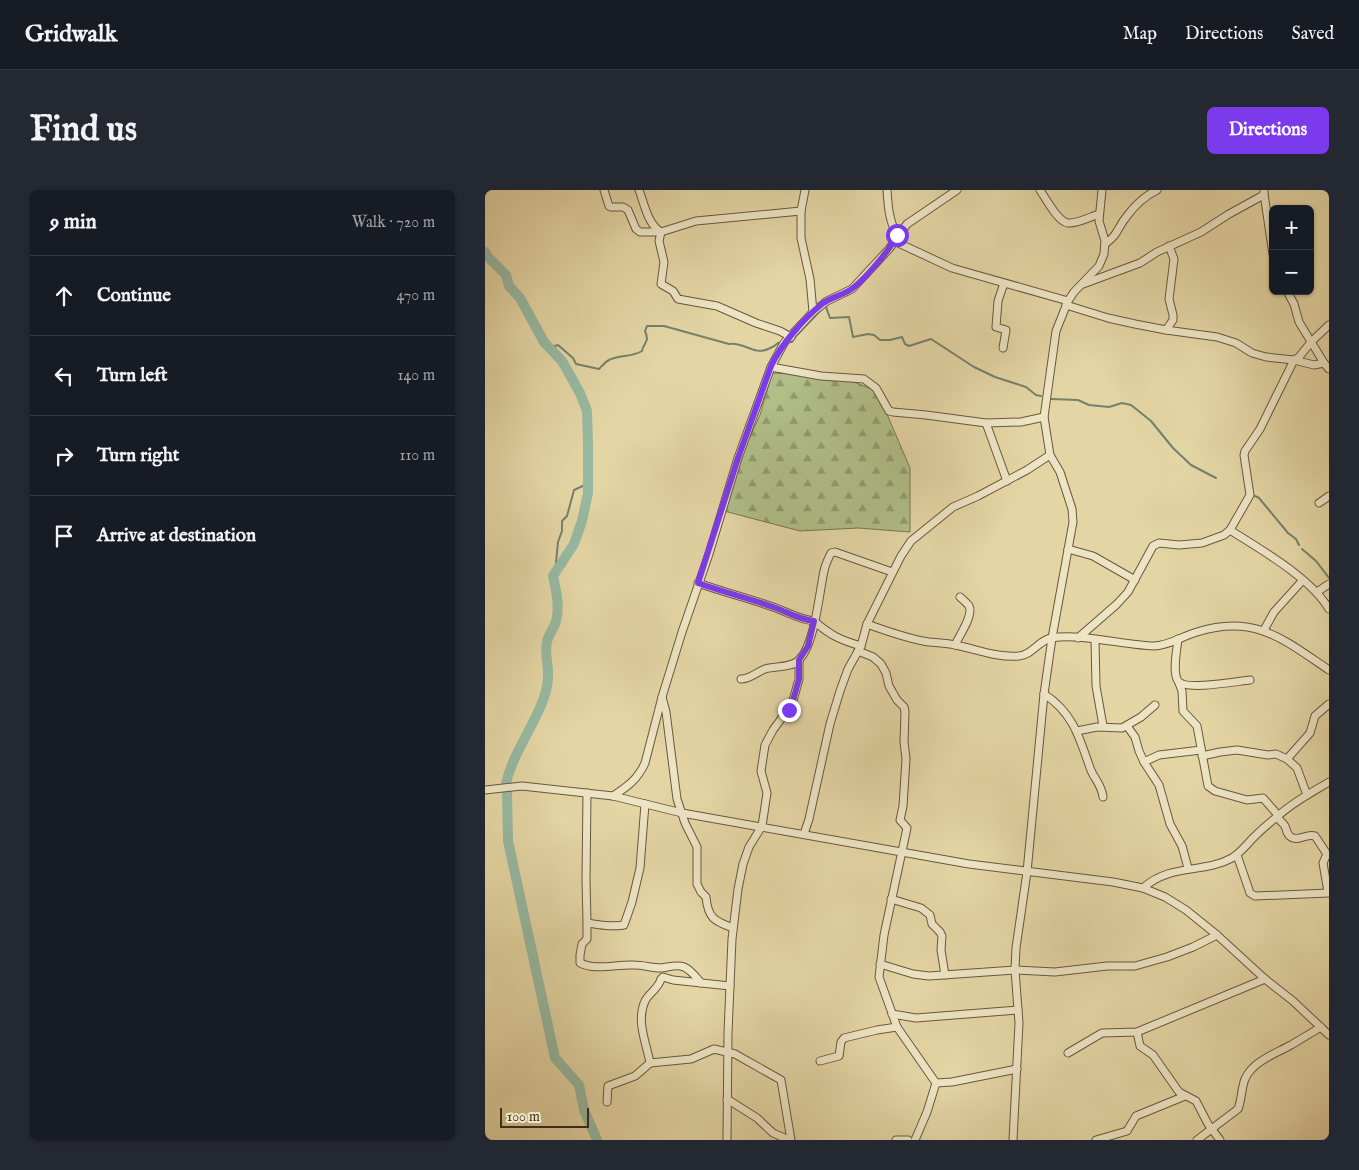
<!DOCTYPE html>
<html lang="en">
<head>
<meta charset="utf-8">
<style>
	body { margin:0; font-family:"IM FELL English",serif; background:#242831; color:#f1f3f6 }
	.controls { position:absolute; right:15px; top:15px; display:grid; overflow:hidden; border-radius:8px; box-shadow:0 1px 4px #0004 }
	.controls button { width:45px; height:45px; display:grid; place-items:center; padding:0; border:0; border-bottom:1px solid #363941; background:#171b24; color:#f1f3f6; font:25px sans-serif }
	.scale { position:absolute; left:15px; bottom:12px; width:89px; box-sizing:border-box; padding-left:5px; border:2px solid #402d1b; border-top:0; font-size:14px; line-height:18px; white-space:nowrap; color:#402d1b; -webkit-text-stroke:4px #ede4c4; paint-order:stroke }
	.stop { position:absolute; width:15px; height:15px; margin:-11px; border:4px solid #7c3aed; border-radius:50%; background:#fff }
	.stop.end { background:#7c3aed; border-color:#fff; box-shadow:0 1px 5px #0008 }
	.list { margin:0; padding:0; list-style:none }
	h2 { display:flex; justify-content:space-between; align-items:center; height:65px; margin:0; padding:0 20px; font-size:21px }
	h2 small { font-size:16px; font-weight:400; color:#9ea1a6 }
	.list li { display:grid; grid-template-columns:32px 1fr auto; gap:15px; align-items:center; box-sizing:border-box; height:80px; padding:0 20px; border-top:1px solid #363941 }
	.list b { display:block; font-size:19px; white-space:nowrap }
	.list em { font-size:16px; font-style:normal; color:#9ea1a6 }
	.icon { flex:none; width:28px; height:28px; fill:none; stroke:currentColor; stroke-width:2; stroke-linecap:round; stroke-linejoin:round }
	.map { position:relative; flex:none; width:844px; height:950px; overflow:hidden; border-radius:8px }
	header { display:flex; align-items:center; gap:30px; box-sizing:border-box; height:70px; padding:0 25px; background:#171b24; border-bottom:1px solid #363941 }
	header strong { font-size:24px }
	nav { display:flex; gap:28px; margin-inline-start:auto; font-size:18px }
	.intro { display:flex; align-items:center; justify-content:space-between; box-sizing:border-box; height:120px; padding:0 30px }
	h1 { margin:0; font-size:35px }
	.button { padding:12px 22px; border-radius:8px; background:#7c3aed; color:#fff; font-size:18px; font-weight:700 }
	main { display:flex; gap:30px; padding:0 30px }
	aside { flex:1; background:#171b24; border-radius:8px; box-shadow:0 1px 4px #0004 }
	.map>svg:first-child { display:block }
</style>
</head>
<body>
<header>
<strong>Gridwalk</strong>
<nav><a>Map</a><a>Directions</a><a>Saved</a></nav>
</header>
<div class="intro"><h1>Find us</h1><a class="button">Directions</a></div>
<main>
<aside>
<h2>9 min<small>Walk · 720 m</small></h2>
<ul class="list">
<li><svg class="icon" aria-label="ahead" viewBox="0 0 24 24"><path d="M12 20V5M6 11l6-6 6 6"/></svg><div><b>Continue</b></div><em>470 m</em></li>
<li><svg class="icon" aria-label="left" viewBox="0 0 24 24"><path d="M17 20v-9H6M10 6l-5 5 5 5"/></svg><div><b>Turn left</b></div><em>140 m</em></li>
<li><svg class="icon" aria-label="right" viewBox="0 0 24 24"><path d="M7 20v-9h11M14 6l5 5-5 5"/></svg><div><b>Turn right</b></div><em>110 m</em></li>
<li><svg class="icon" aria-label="arrive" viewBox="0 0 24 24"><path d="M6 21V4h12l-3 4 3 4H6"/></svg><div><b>Arrive at destination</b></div></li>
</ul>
</aside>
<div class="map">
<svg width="844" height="950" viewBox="0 0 844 950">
	<defs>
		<pattern id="forest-firs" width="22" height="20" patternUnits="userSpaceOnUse" patternTransform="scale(1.25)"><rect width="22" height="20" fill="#b0be88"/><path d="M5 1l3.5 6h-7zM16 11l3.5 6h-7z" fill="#919b6e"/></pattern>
	</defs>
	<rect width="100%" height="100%" fill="#e4d5a4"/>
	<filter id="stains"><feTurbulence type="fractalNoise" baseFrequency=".004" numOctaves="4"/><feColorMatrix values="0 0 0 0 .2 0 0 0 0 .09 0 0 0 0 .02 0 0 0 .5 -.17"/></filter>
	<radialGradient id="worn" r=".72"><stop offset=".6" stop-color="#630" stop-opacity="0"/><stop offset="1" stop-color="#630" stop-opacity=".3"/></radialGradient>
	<polygon fill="url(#forest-firs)" stroke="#787652" points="287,183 309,184 364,190 392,201 425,278 425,342 373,338 315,341 239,321 259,259 275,225"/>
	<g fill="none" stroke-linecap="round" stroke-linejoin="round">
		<g stroke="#74816b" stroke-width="2">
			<polyline points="338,117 341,117 345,128 364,127 368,147 383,144 389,145 395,150 405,150 417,147 420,154 424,156 446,149 489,177 510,187 541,197 551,205 556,206"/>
			<polyline points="304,152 307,152 311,146 335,121"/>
			<path d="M 64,158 L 73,155 L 88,168 L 91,174 L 114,179 C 117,176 120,172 124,170 C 134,165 148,167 157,161 C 159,151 165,153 160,141 L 162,136 L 179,136 L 244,154 C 258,151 269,166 283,159 C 287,157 289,157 293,153 L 296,154"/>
			<polyline points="566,209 593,210 604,215 624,217 637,213 646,215 666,231 688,258 706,275 731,288"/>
			<polyline points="770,306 774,308 803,343 811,349 814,355"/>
			<polyline points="817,359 831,371 844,388"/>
			<polyline points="70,383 73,352 77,341 77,331 82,326 89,300 102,294"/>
		</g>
		<g stroke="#97b9a1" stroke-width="10">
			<path d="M 0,62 L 3,67 L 21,85 L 24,96 L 35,108 L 59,152 L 77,171 L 95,203 L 102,221 L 103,255 L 103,303 L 97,331 L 89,354 L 68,386 C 71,400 75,417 71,431 C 69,439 63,445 62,452 C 59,464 64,475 63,487 C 63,497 58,511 54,520 C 43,544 27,568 21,593"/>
			<polyline points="22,601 23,651 70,868 94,895 99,920 112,950"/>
		</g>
		<g stroke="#69573d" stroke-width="9">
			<g id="street">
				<polyline points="119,0 124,16 126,17 138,17 143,20 151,39 155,42 176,42 211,31 316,21"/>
				<path d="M 154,0 C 159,13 163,35 176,42"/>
				<polyline points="320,0 316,21 316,48 325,89 328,122"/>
				<path d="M 402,0 C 403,16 404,31 412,45"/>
				<path d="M 555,0 C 561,9 573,32 583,33 C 592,34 605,27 614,24"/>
				<polyline points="779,4 788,64"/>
				<polyline points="176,42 174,51 179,72 176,94 188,101 193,109 232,116 271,133 295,141 306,147"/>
				<polyline points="409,51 467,78 583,111"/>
				<path d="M 620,54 C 634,44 632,38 642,26 C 650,15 660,6 672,0"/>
				<polyline points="598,94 655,73 672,62 716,42 744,24 775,7 779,4 779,0"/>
				<polyline points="802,101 809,114 814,132 839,173 844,179"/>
				<polyline points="581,115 623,128 650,134 681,140 732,147 751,153 767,163 781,167 809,170 814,167 827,151 844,135"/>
				<polyline points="681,140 688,130 688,125 684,109 689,69 684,56"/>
				<polyline points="518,158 521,140 511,137 513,111 519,93"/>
				<polyline points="286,177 336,186 379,189 391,198 404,221 408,222 441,225 501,233 536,232 559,227"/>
				<polyline points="501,233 522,291"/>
				<polyline points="834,313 844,306"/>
				<path d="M 745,340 C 775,359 826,388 844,419"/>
				<polyline points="583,359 608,366 650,390"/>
				<path d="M 213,393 C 238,402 263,408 288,417 C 303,422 312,429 329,431 C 345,445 355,450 376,456"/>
				<polyline points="832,402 844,394"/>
				<path d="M 382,434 C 402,441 423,449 444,452 C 453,453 462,453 470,455 C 491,459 512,468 534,466 C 547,465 553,451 566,448 C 596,443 638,455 669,456 C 683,456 698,446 712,442 C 770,424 798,449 844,480"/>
				<polyline points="779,440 789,422 817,391"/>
				<polyline points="593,448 632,414 643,402 668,356 674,353 694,355 717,353 739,345 745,340 765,305 759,265 760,261 775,239 809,170 829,175 839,173"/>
				<path d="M 693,449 C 692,460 687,482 693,491 C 700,501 753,491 765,490"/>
				<polyline points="610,450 611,496 618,536"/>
				<path d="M 470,455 C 474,446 489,425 484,416 C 482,413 477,409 475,407"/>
				<polyline points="373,461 388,467 396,474 401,483 404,496 412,510 419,517 420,522 419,552 421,569 418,616 415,630 422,638 399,745 394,787 412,837 451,893"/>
				<path d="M 256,489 C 265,489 272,482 280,479 C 290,476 307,478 314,470 C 330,454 334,404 339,381 C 340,375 343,369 346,363 L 350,362 L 407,382"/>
				<polyline points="694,493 697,501 698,521 712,536 723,596 730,601 762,610 778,608 793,625"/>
				<path d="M 559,504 C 587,522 594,546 604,575 C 608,589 616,592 618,607"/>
				<path d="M 177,507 L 181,522 L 192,609 L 200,633 L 212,657 L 212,694 L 216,702 L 221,707 C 223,728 229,731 248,738"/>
				<polyline points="642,536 650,547 654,561 659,572 674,595 685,634 697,656 703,678"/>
				<polyline points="592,541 612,537 637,538 656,527 670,515"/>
				<polyline points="717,566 735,562 752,560 783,565 791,564 802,569 812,578 822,605"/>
				<polyline points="802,569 825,543 830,526 844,514"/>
				<polyline points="659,572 674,565 716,560"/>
				<polyline points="0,600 37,596 128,606 197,623 484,674 628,692 658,698 680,707 701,720 732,745 780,789 808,811 844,845"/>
				<path d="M 102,603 L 101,690 L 102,733 L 102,749 L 97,754 L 95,765 L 95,773 C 111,781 132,774 149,775 C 158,775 167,778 176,778 C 184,777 192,774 199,777 C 206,780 211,787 216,793"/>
				<path d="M 128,606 C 142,597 153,589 160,573 L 177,507 L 197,442 L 224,364 L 253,268 L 286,177 L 299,153 L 328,122 L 342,111 L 367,99 L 404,59 L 422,34 L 472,0"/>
				<path d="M 792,627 C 794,630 798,633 800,636 C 802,640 801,644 806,647 C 813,652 822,643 830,646 L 842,664 L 838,673 L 843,702"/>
				<polyline points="319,644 324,629 345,534 355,501 363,479 376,456 382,434 416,366 426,351 468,317 493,306 542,280 565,265"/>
				<polyline points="752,665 765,703 770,706 844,703"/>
				<path d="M 658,698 C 686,673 718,684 747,668 C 755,663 761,656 767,649 C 775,641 784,633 793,626 C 808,612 826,603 844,592"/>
				<polyline points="406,709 436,718 445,725 447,734 455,742 457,746 456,760 460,785"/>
				<path d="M 102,733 C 117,735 124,737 139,735 L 147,712 L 155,678 L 160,614"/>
				<polyline points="395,774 428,784 444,786 530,780 570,782 622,776 650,776 682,767 708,757 732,745"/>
				<path d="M 245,796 L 188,790 L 178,787 L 176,789 C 173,799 164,803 160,811 C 151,831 161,852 165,873 L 206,869 L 229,859 L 250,864 L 296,890 L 306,950"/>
				<polyline points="407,824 431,828 533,820"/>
				<polyline points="652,842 655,856 668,865 694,902 711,911 723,934 735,950"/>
				<polyline points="583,863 617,843 652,842 780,789"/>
				<polyline points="335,871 354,866 356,852 359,848 392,840 412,837"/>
				<polyline points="451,893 467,892 532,879"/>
				<polyline points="242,909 272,928 288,943 304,950"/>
				<polyline points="122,912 123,896 150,886 165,873"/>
				<polyline points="242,950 243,843 247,749 253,699 258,674 264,657 277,636 282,603 276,581 280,555 288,540 307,514 314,489 314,470"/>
				<polyline points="411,950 423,950"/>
				<polyline points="430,950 442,922 451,893"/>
				<polyline points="528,950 534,833 530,780 531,758 542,682 559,504 567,448 588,332 587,319 575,282 565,265 559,227 571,141 583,111 589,102 614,76 619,64 620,51 614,31 617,0"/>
				<polyline points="611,950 642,941 651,926 700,906"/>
				<path d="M 712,950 L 753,919 C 757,909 756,899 760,889 C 768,871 790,864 806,855 C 816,849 826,843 836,837"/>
			</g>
		</g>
		<use href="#street" stroke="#ede4c4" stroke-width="7"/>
	</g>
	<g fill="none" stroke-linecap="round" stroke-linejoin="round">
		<path stroke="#7c3aed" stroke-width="6" d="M 304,520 L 307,514 L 314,489 L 314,470 L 323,456 L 329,431 C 312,429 303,422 288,417 C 263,408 238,402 213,393 L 253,268 L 286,176 C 296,155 318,129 337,114 C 346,107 359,105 368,98 C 381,88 405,60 412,45"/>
	</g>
	<rect width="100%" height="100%" filter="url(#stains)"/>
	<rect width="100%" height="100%" fill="url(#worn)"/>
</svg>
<div class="controls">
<button>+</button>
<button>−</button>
</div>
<div class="scale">100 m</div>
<div class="stop" style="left:412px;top:45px"></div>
<div class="stop end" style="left:304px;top:520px"></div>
</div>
</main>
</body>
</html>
